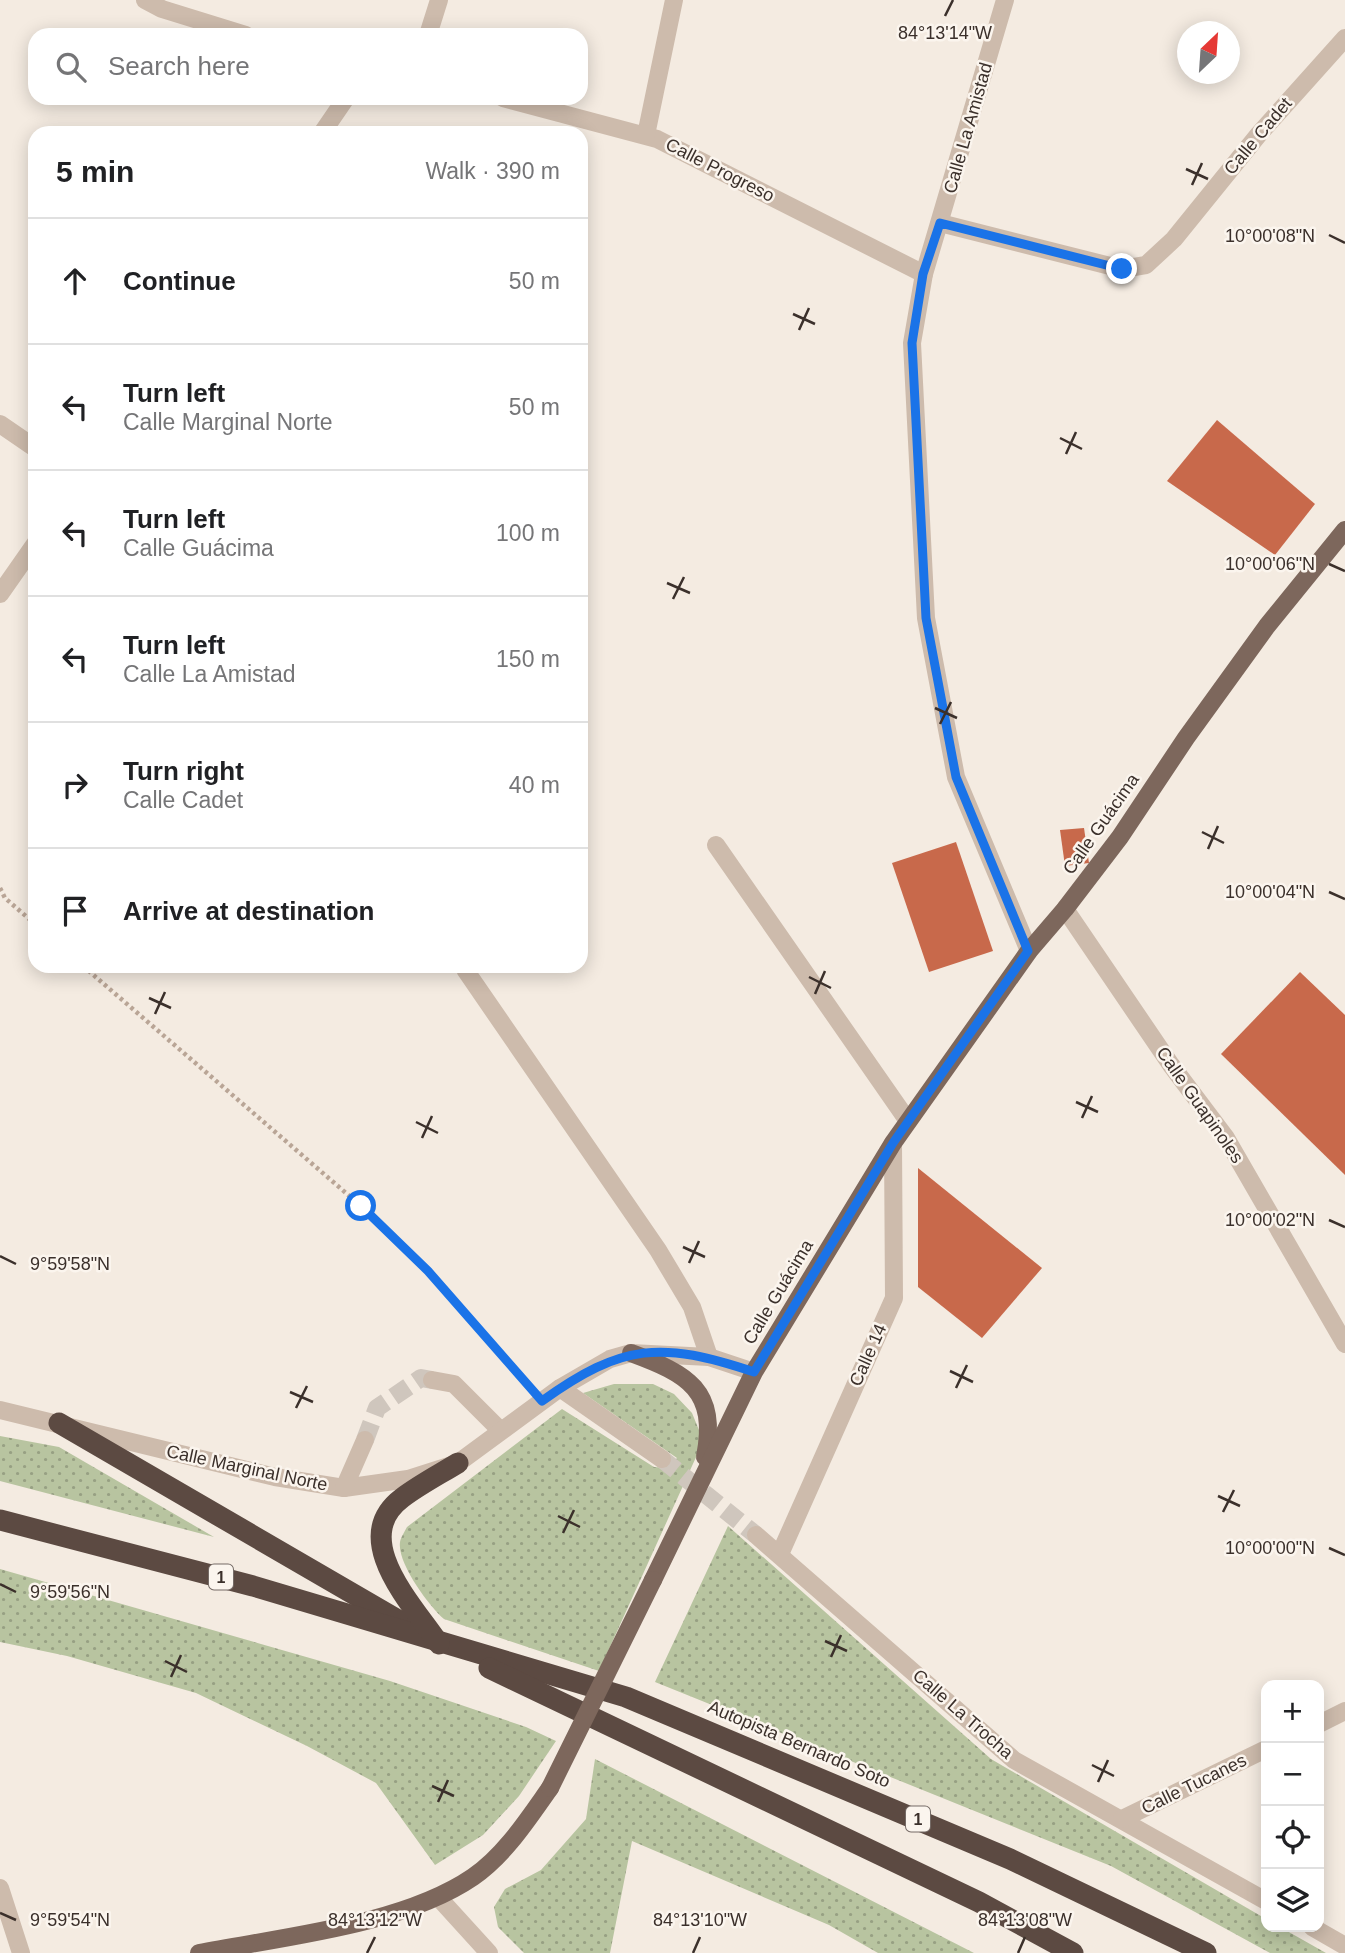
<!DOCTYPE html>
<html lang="en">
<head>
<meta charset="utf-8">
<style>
	body { margin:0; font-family:Helvetica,sans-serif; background:#f6f6f6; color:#202124 }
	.controls { position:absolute; right:21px; bottom:21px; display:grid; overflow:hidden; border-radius:14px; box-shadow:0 4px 18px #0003 }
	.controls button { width:63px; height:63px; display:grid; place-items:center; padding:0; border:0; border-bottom:2px solid #e0e0e0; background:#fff; color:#202124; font:35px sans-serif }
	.compass { position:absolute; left:1177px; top:21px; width:63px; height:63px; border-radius:50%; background:#fff; box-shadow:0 4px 18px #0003; rotate:25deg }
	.stop { position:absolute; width:21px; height:21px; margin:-16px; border:5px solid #1a73e8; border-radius:50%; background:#fff }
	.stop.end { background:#1a73e8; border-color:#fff; box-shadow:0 2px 7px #0008 }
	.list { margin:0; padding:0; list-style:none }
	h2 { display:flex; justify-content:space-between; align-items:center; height:91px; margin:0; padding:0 28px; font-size:30px }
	h2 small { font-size:23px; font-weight:400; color:#757577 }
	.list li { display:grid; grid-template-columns:46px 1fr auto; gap:21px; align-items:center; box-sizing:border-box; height:126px; padding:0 28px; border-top:2px solid #e0e0e0 }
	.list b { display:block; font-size:26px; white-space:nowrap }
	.list p { margin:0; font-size:23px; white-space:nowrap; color:#757577 }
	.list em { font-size:23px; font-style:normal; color:#757577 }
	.icon { flex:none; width:38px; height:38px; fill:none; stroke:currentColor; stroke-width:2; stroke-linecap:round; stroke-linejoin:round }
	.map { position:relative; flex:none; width:1345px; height:1953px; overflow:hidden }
	.search { position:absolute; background:#fff; box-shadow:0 4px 18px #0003; left:28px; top:28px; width:560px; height:77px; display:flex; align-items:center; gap:18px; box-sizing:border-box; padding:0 24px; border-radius:21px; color:#757577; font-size:26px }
	.panel { position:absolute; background:#fff; box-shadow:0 4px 18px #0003; left:28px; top:126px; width:560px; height:847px; border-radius:21px }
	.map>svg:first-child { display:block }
</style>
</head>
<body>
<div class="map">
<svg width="1345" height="1953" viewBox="0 0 1345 1953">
	<defs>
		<pattern id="grass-dots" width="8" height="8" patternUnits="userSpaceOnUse" patternTransform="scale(1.75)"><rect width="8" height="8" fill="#b8c4a0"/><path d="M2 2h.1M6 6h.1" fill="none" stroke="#97a083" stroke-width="1.8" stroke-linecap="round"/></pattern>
	</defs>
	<rect width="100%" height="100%" fill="#f4ebe1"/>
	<g fill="url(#grass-dots)">
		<path d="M 614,1384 L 653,1384 L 674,1394 L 692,1413 L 701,1435 L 697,1455 L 599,1671 L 444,1619 C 429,1606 397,1563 400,1542 C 401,1537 405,1531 407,1527 L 562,1409 L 654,1467 L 669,1468 L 677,1458 L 583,1393 Z"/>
		<polygon points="0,1436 59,1447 214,1537 0,1481"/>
		<polygon points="728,1526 991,1759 1266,1919 1266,1927 1280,1927 1326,1953 1270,1953 1111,1866 655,1682"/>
		<polygon points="0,1569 390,1681 526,1727 556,1741 519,1796 483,1835 435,1865 376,1783 307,1746 196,1693 67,1656 0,1642"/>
		<polygon points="595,1759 974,1953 878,1953 829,1925 632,1841 610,1953 524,1953 498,1927 494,1907 505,1889 541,1870 586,1819"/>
	</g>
	<g fill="#c8694b">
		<polygon points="1217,420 1315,504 1275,555 1167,481"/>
		<polygon points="1084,828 1089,863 1065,866 1060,830"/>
		<polygon points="956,842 993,951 929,972 892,863"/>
		<polygon points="1300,972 1345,1015 1345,1175 1221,1054"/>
		<polygon points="918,1168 1042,1268 982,1338 918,1287"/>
	</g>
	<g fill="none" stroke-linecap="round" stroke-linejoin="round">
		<g stroke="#cfc6bd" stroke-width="18" stroke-dasharray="18 9" stroke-linecap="butt">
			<polyline points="365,1440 377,1408 421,1378 432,1380"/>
			<polyline points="662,1459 756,1535"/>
		</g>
		<g stroke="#b9a596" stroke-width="4.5" stroke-dasharray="3.5 3.5" stroke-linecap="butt">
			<polyline points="0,888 5,898 35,924"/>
			<polyline points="83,966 361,1206 428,1271 526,1382"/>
		</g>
		<g stroke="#cdbbac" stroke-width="18">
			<polyline points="145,0 162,9 246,35"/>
			<polyline points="1005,0 924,274 912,343 926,618 956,777 1029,951"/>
			<polyline points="428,35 439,0"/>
			<polyline points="503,98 657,139 924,274"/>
			<polyline points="322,133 346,98"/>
			<polyline points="646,135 674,0"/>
			<polyline points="940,223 1122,269 1146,265 1174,239 1259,134 1345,38"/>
			<polyline points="0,424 35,448"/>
			<polyline points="0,594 35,544"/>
			<polyline points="716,845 908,1121"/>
			<polyline points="1065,909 1171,1065 1226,1138 1345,1344"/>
			<polyline points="470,966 466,971 658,1250 692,1307 709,1357"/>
			<polyline points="432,1380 454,1384 500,1430"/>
			<polyline points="560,1388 662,1459"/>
			<polyline points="0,1410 275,1477 344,1488 408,1479 458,1463 560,1388 610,1359 631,1353 709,1357 754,1372"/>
			<polyline points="344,1488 365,1440"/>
			<polyline points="756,1535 1014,1760 1266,1901"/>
			<polyline points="780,1554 894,1298 893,1143"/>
			<polyline points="1319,1724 1345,1711"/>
			<polyline points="1122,1819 1266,1749"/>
			<polyline points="0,1888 21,1953"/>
			<polyline points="438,1897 489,1953"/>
			<polyline points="1312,1927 1345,1946"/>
		</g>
		<g stroke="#7d675c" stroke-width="18">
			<path d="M 631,1353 C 688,1374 718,1390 705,1457"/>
			<polyline points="653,1580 754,1372 893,1143 1029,951 1065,909 1120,837 1186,738 1267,626 1345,530"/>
			<path d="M 199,1953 C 282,1937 403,1925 473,1877 C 505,1855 528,1819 550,1788"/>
		</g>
		<g stroke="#5c4a42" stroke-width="21">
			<polyline points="59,1423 405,1624"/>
			<polyline points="0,1520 253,1586 626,1697 1010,1859 1206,1953"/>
			<path d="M 439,1644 C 413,1605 348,1539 402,1498 C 419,1485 440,1474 458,1463"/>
			<polyline points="489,1668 979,1902 1073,1953"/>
		</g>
		<polyline stroke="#7d675c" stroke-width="18" points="550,1788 653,1580"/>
	</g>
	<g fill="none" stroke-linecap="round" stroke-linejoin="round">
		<path stroke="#1a73e8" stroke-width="9" d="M 361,1206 L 428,1271 L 542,1401 C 623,1343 661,1341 754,1372 L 893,1143 L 1028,951 L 956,777 L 926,618 L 912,343 L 923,274 L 940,223 L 1122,269"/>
	</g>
	<path fill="none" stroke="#3b302b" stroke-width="2.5" d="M 945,16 L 953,0M 1186,169 L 1208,179M 1192,185 L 1202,163M 1329,235 L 1345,243M 793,314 L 815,324M 799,330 L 809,308M 1060,438 L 1082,449M 1066,454 L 1076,432M 1329,564 L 1345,571M 667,583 L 690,593M 673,599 L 684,577M 935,708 L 957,718M 940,724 L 951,702M 1202,832 L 1224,843M 1208,849 L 1218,826M 1329,892 L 1345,899M 809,977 L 831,988M 815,994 L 825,971M 149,998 L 171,1008M 155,1014 L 165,992M 1076,1102 L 1098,1112M 1082,1118 L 1092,1096M 416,1122 L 438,1133M 422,1138 L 432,1116M 1329,1220 L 1345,1227M 683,1247 L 705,1257M 0,1256 L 16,1264M 689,1263 L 699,1241M 950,1371 L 973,1382M 956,1388 L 967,1365M 290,1392 L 313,1402M 296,1408 L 307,1386M 1218,1496 L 1240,1506M 1223,1512 L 1234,1490M 558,1516 L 580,1527M 563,1533 L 574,1510M 1329,1548 L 1345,1555M 0,1584 L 16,1592M 825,1641 L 847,1651M 831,1657 L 841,1635M 165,1661 L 187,1672M 171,1677 L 181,1655M 1092,1765 L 1114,1776M 1098,1782 L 1108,1760M 432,1786 L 454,1796M 438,1802 L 448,1780M 0,1913 L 16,1920M 367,1953 L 375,1937M 693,1953 L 700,1937M 1018,1953 L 1025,1937"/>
	<g text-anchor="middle" stroke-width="5" stroke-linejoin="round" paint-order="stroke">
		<g fill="#fbf5ee" stroke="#756b66" stroke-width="2">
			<rect x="209" y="1564.5" width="24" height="25" rx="5"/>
			<rect x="906" y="1806.5" width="24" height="25" rx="5"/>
		</g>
		<g font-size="16" font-weight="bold" fill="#3b302b">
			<text x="221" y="1583">1</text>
			<text x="918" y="1825">1</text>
		</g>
		<g font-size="18" fill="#3b302b" stroke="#fbf5ee">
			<text transform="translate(968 128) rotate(-74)" y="6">Calle La Amistad</text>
			<text transform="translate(1258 136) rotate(-50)" y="6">Calle Cadet</text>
			<text transform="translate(720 170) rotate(27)" y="6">Calle Progreso</text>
			<text transform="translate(1101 824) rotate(-55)" y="6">Calle Guácima</text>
			<text transform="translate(1200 1105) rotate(55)" y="6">Calle Guapinoles</text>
			<text transform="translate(778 1292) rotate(-59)" y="6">Calle Guácima</text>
			<text transform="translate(868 1355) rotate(-66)" y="6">Calle 14</text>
			<text transform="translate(247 1468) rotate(12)" y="6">Calle Marginal Norte</text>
			<text transform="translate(963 1714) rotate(41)" y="6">Calle La Trocha</text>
			<text transform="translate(799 1744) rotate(23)" y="6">Autopista Bernardo Soto</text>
			<text transform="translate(1194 1784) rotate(-26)" y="6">Calle Tucanes</text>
		</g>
	</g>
	<g font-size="18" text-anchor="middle" fill="#3b302b" stroke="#fbf5ee" stroke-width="5" stroke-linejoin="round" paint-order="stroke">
		<text x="945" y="39">84°13'14"W</text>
		<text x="1270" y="242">10°00'08"N</text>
		<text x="1270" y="570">10°00'06"N</text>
		<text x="1270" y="898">10°00'04"N</text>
		<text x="1270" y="1226">10°00'02"N</text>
		<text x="70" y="1270">9°59'58"N</text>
		<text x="1270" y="1554">10°00'00"N</text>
		<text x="70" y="1598">9°59'56"N</text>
		<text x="375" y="1926">84°13'12"W</text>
		<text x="700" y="1926">84°13'10"W</text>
		<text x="1025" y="1926">84°13'08"W</text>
		<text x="70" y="1926">9°59'54"N</text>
	</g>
</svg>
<div class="controls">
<button>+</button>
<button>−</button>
<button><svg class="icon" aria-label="locate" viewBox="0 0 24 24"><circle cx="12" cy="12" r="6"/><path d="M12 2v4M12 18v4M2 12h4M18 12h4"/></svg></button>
<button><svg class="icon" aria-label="layers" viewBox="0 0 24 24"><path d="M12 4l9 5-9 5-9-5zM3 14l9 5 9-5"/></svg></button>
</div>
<svg class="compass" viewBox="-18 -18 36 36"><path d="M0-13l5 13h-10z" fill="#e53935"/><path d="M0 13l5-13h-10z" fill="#757577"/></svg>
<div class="stop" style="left:361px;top:1206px"></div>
<div class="stop end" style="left:1122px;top:269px"></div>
<div class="search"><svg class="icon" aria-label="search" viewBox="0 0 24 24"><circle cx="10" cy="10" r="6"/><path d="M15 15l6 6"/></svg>Search here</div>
<section class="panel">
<h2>5 min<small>Walk · 390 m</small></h2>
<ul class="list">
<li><svg class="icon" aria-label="ahead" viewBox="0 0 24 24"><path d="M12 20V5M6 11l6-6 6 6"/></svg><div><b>Continue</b></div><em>50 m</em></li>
<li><svg class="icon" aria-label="left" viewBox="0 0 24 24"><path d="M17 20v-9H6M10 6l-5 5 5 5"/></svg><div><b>Turn left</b><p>Calle Marginal Norte</p></div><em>50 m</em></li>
<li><svg class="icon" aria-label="left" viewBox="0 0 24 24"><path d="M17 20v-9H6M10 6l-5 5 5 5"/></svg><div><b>Turn left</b><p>Calle Guácima</p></div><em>100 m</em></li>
<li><svg class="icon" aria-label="left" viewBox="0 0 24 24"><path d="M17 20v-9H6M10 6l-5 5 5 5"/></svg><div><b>Turn left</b><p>Calle La Amistad</p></div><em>150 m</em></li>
<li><svg class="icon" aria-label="right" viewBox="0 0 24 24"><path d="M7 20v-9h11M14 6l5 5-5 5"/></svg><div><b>Turn right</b><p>Calle Cadet</p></div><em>40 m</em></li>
<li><svg class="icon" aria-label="arrive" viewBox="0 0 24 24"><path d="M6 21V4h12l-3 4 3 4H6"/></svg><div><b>Arrive at destination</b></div></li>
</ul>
</section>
</div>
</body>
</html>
